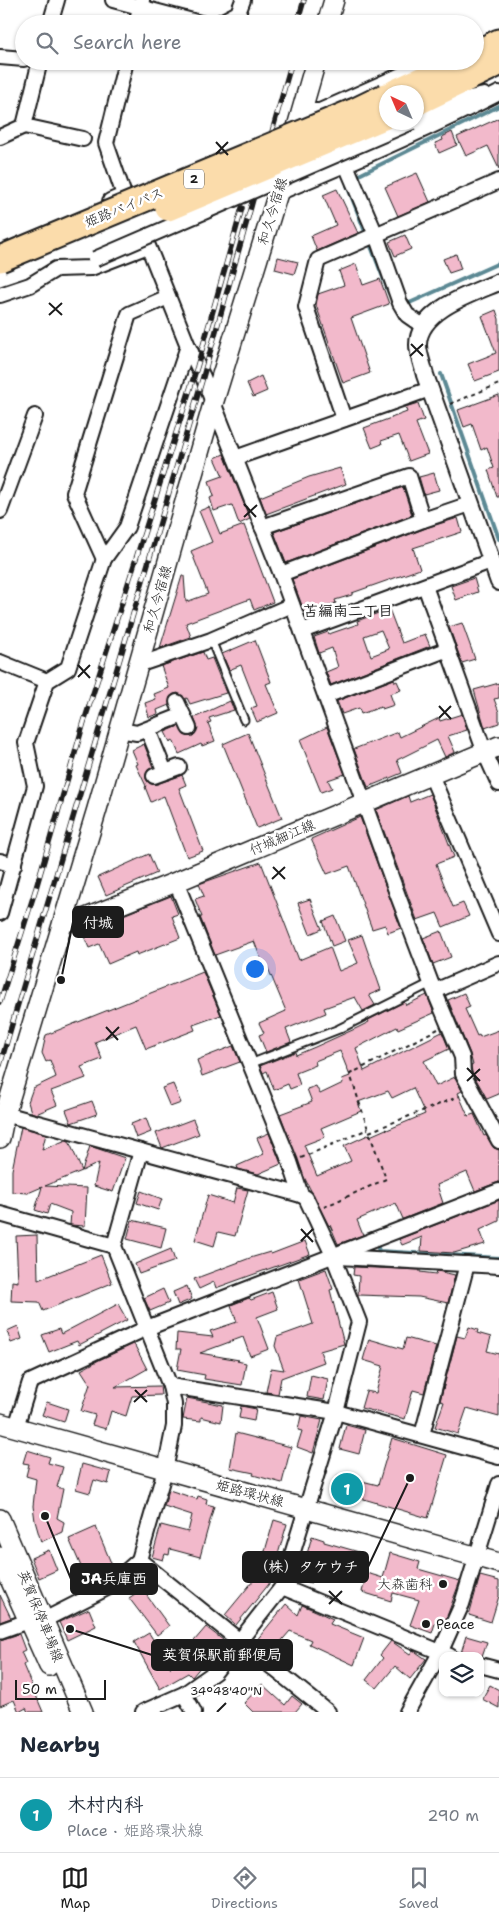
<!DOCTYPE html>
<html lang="en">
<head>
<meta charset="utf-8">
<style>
	body { margin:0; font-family:"Shantell Sans","Klee One",sans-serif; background:#f6f6f7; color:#1f2937 }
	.controls { position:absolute; right:15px; bottom:15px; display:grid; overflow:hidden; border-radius:10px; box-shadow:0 1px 4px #0004 }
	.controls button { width:45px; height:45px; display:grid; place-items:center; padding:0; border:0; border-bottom:1px solid #e0e1e3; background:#fff; color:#1f2937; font:25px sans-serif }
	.compass { position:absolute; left:379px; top:85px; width:45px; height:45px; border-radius:50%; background:#fff; box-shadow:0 1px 4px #0004; rotate:316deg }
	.scale { position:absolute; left:15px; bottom:12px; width:91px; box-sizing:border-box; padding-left:5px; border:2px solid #1c1c1c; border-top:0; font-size:14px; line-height:18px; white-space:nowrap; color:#1c1c1c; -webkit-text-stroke:4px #fff; paint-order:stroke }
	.you { position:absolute; left:254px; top:968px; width:18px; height:18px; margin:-12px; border:4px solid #fff; border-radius:50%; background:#1a73e8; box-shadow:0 0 0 8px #1a73e833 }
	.badge { display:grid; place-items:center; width:32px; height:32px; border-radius:50%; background:#1c1c1c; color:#fff; font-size:16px; font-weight:700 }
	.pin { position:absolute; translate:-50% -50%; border:2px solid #fff; box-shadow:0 1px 5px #0006 }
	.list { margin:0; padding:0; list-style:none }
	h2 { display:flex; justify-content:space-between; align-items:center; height:65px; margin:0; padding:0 20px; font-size:21px }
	h2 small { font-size:16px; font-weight:400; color:#747a83 }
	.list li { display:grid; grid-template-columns:32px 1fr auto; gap:15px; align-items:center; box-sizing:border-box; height:75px; padding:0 20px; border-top:1px solid #e0e1e3 }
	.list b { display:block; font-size:19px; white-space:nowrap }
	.list p { margin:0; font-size:16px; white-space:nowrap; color:#747a83 }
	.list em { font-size:16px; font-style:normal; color:#747a83 }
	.icon { flex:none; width:28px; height:28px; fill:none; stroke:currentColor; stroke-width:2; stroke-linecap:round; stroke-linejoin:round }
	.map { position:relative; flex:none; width:499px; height:1712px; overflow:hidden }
	.search { position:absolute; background:#fff; box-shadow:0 1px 4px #0004; left:15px; right:15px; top:15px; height:55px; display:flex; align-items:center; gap:12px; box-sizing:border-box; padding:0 18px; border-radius:28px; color:#747a83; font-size:19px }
	.sheet { height:140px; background:#fff }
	nav { display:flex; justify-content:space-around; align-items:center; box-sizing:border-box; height:70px; border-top:1px solid #e0e1e3; background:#fff; font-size:14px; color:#747a83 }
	nav a { display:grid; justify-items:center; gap:2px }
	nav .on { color:#1c1c1c }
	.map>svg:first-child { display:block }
</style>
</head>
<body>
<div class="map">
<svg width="499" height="1712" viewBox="0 0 499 1712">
	<rect width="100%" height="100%" fill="#fff"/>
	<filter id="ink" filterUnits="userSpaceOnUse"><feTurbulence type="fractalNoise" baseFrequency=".02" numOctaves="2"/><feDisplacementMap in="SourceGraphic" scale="10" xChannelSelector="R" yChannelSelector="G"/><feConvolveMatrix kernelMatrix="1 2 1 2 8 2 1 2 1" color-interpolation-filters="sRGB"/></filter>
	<g filter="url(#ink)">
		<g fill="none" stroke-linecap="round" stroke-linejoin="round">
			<g stroke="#5b8994" stroke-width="4">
				<polyline points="355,177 499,106"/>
				<polyline points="347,185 366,234"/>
				<polyline points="369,241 389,293"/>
				<polyline points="405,305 499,263"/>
				<polyline points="441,374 499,539"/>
				<polyline points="376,1242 379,1251 499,1258"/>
				<polyline points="151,1319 163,1315"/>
			</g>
		</g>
		<g fill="#f2b9cb" stroke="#1c1c1c" fill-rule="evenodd">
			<polygon points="499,118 499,169 488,146 466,156 457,137"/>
			<polygon points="452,132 457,145 439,153 435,143 443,140 442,137"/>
			<polygon points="417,173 430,202 398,216 385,187"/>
			<polygon points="337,189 358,233 317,251 311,236 336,225 323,195"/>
			<polygon points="405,235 411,249 395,256 389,242"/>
			<polygon points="456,254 461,269 449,273 443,259"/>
			<polygon points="278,257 298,262 294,274 275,269"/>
			<polygon points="356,264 363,285 380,279 389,304 351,318 370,373 343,383 316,305 318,294 344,285 339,271"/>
			<polygon points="496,310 499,319 499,372 475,381 468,364 496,353 482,316"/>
			<polygon points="261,376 267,391 253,397 247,383"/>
			<polygon points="499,395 499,497 497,497 488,470 494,468 487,447 481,450 472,424 464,427 458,410"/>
			<polygon points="418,403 424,420 416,423 428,454 409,461 399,435 381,441 382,444 372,448 364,428 407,412 405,407"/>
			<polygon points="224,454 250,519 239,524 232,505 214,511 210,498 214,496 209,481 223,476 215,458"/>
			<polygon points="340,468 346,484 266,514 260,497 309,477"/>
			<polygon points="434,473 439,490 424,494 419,477"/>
			<polygon points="403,487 412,515 286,563 274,532"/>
			<polygon points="209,507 220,534 244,525 273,602 254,610 250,599 186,623 191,637 160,648 182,576 184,576 186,602 208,594 191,551 212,542 199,511"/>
			<polygon points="458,518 462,532 413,548 420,569 352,593 352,595 335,600 336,603 311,611 312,614 306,616 292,579 426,528"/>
			<polygon points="474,578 478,592 456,600 451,586"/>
			<path d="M 389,609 L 402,643 L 425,634 L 430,646 L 331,685 L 326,672 L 338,667 L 332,648 L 319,653 L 314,637 L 328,632 L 329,634 L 358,624 L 357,621 ZM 381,630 L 389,649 L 371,656 L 364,636 Z"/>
			<polygon points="462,623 475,659 462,663 449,627"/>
			<polygon points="255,640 271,682 266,684 278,713 257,722 251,708 257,706 241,665 229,670 222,654"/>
			<polygon points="203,652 206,660 212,658 226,693 190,704 187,698 185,699 178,693 174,694 170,697 169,705 157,710 158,714 149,717 145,703 156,699 154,694 169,688 161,666"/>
			<polygon points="394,679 395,682 397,681 401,690 390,694 394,705 382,709 381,707 361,714 359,708 342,714 337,701"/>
			<polygon points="499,683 499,698 494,699 499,712 499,723 485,728 474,690"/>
			<polygon points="230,701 234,710 209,718 211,722 208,723 215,741 202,746 201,744 179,754 173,740 170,742 165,732 179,726 184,735 193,736 198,728 194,718"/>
			<polygon points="462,714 467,730 448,736 455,752 445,757 437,740 397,760 402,773 368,787 354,749 398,732 400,737 439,718 440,721"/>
			<polygon points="327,727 345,774 328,780 332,788 321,792 300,740"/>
			<polygon points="248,733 282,818 257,828 223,744"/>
			<polygon points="144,744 153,767 148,770 146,774 146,779 149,783 157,784 182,775 186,785 179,788 203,851 187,857 164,796 151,802 145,787 146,786 136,765 138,764 132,750"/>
			<polygon points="430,794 454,857 436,864 453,907 463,903 469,916 443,927 437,913 417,920 376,810 408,796 410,802"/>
			<polygon points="360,817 401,928 388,933 385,925 372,929 349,866 327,874 311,839"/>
			<polygon points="149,854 157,873 106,895 98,877"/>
			<polygon points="261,862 299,960 330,947 339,971 358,963 348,940 362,935 381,990 369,995 375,1005 363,1011 355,997 324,1008 326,1013 286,1029 291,1042 266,1052 259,1035 264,1033 259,1023 286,1011 265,961 262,962 254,941 215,955 200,917 202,917 195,899 204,896 199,884"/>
			<polygon points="171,896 178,914 172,916 180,938 137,955 136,952 108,964 99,944 89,948 83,934 109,923 108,921"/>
			<polygon points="310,899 322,929 310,934 298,903"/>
			<polygon points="335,916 345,941 332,946 323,921"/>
			<polygon points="441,931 451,957 433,964 423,938"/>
			<polygon points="203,972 221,1015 193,1025 195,1030 146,1049 136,1025 95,1042 102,1059 81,1067 86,1078 51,1091 57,1105 36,1114 31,1112 28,1102 33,1088 56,1077 50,1060 46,1062 42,1053 46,1035"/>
			<polygon points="464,993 470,1007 465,1009 477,1036 479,1035 480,1037 499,1030 499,1094 487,1099 472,1072 471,1066 473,1065 470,1054 448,1000"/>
			<path d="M 427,995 L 434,1013 L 398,1029 L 397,1027 L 356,1048 L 364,1071 L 442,1032 L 449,1049 L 424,1061 L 436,1086 L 455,1077 L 462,1091 L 458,1093 L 468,1116 L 474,1114 L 484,1136 L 486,1135 L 494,1148 L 499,1150 L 499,1182 L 475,1191 L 467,1172 L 437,1185 L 443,1203 L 403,1219 L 396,1203 L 357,1220 L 363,1235 L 338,1244 L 330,1225 L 329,1226 L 304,1177 L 280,1114 L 312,1102 L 307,1089 L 316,1086 L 320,1094 L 343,1083 L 342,1079 L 350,1076 L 340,1051 L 315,1061 L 316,1065 L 296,1073 L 300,1085 L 290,1089 L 288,1084 L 274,1090 L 267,1071 L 263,1073 L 260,1066 L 295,1052 L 296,1055 L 315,1047 L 357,1028 L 369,1022 L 368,1020 L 404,1002 L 406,1005 ZM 413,1088 L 425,1114 L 387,1130 L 386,1129 L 370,1136 L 370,1134 L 344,1146 L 351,1161 L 317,1176 L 304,1145 L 325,1137 L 321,1128 L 361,1111 L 358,1102 L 388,1091 L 392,1098 Z"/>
			<polygon points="233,1046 240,1062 202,1076 197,1060"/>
			<polygon points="173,1084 181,1103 170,1107 162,1088"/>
			<polygon points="92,1101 97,1114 71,1123 66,1110"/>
			<polygon points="146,1118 151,1132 136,1138 131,1124"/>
			<polygon points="193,1119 199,1134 162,1148 156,1133"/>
			<polygon points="21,1127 46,1134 42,1150 66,1140 69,1141 82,1171 45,1186 87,1188 85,1226 70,1225 71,1212 50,1204 47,1214 35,1210 42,1187 28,1193 12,1192 12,1170"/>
			<polygon points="269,1133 281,1164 258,1174 238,1169 237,1166 264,1154 257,1138"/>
			<polygon points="90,1146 125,1158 113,1192 94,1186 99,1163 82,1171"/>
			<polygon points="237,1188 248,1190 235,1236 218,1232 214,1246 195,1240 208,1195 233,1203"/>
			<polygon points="141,1191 162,1199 158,1210 137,1203"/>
			<polygon points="499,1200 499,1221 480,1230 485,1244 454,1253 421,1251 422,1237 402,1245 399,1239"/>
			<polygon points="132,1220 166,1228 161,1248 127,1239"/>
			<polygon points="37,1235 38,1280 101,1255 112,1283 43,1311 39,1302 11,1301 12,1281 18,1282 16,1236"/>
			<polygon points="305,1241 310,1254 216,1288 214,1282 199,1289 194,1279 250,1258 270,1252 271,1254"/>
			<polygon points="171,1249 175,1261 139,1274 135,1264"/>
			<polygon points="354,1267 420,1270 420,1272 436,1274 437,1271 442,1272 455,1275 448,1303 419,1297 358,1295 359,1276 353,1275"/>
			<polygon points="326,1269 333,1289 330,1290 344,1344 320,1351 324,1362 281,1378 278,1394 266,1392 271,1368 284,1370 275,1346 277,1337 313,1324 299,1279"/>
			<polygon points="187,1286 192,1299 178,1305 173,1292"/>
			<polygon points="163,1289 169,1303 150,1311 144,1298"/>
			<polygon points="272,1292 278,1309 257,1317 269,1349 250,1356 243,1337 200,1353 239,1360 237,1361 246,1363 242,1385 204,1379 205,1375 177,1370 181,1349 176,1349 177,1333 213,1337 210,1331 237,1322 231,1305 249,1298 251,1300"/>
			<polygon points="118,1304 127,1320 79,1345 77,1341 49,1352 42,1335 59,1329 61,1334"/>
			<polygon points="18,1326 22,1339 11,1343 7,1331"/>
			<polygon points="469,1327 478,1330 477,1333 491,1337 487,1351 499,1354 499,1417 467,1408 458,1434 435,1427 444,1402 440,1401 457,1336 465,1338"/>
			<polygon points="406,1338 436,1346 424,1393 413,1390 405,1419 361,1408 366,1391 376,1393 383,1366 363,1360 369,1339 403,1349"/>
			<polygon points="134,1344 147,1369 115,1387 160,1386 161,1395 132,1396 126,1416 111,1411 106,1429 92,1425 95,1415 81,1411 90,1384 81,1370 99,1360"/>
			<polygon points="311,1375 328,1379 324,1400 307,1397"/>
			<polygon points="187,1398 223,1405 221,1422 201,1417 201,1421 183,1419"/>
			<polygon points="47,1402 68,1409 64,1422 42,1415"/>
			<polygon points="241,1406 256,1409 254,1421 239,1418"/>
			<polygon points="301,1416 322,1420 313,1453 297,1447 302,1431 298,1430"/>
			<polygon points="346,1425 365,1430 359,1454 340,1449"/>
			<polygon points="236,1433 291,1447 282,1483 253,1475 254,1473 230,1468"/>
			<polygon points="392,1438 447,1455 428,1518 357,1497 355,1504 332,1497 338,1475 378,1485"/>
			<polygon points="27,1450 50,1457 48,1463 63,1467 57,1487 63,1489 57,1518 64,1522 62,1532 41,1542 35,1521 33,1506 36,1479 26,1476 29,1464 23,1463"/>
			<polygon points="82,1464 111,1472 108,1484 94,1480 90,1493 76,1489"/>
			<polygon points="169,1490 197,1499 198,1496 207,1499 206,1504 214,1506 200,1557 170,1549 169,1555 165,1554 163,1560 152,1557 161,1525 188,1532 192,1515 164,1506"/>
			<polygon points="274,1520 287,1524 269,1584 236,1625 225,1615 258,1575"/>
			<polygon points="96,1527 114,1570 102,1581 90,1587 69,1539"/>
			<polygon points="312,1536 324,1540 324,1542 359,1552 357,1561 321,1551 311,1583 296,1579 302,1561 305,1561"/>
			<polygon points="49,1550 57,1570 39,1578 31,1558"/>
			<polygon points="390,1553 420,1562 418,1569 460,1581 446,1619 437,1617 432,1633 410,1625 419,1600 393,1593 391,1601 362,1592 367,1573 383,1578"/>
			<polygon points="480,1576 499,1581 499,1596 491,1622 469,1615"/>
			<polygon points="142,1589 169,1626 157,1635 129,1598"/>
			<polygon points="0,1595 11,1618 0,1622"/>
			<polygon points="286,1604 298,1615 302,1605 316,1611 333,1619 330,1624 364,1638 354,1665 309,1644 311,1640 290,1631 271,1653 256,1641"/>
			<polygon points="89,1609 96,1626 67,1640 59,1622"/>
			<polygon points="206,1627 223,1640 192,1677 188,1673 160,1689 134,1642 149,1633 171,1668"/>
			<polygon points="19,1634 25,1650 21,1652 26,1663 23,1665 43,1712 28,1712 26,1708 19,1712 14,1700 0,1706 0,1640"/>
			<polygon points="466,1636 487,1642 482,1656 471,1656 461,1653"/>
			<polygon points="391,1641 410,1654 413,1650 426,1659 410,1679 395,1666 377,1688 366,1680 383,1658 380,1655"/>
			<polygon points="262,1684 285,1705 292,1696 302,1704 295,1712 253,1712 244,1703"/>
			<polygon points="490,1685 499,1690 499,1708 482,1699"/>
		</g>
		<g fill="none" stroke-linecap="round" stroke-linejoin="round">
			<g stroke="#1c1c1c" stroke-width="11">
				<g id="service">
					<polyline points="211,640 244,720"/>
					<polyline points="250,1064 339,1029 431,983"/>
				</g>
			</g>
			<g stroke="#1c1c1c" stroke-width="18">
				<g id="minor">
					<polyline points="113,0 204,24"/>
					<polyline points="50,24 57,0"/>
					<polyline points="136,24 142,0"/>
					<polyline points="217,24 238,13 243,0"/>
					<polyline points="0,57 24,59"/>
					<polyline points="302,111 320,111 417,68"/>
					<polyline points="416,120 465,99 484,95"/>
					<polyline points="24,126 83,139"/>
					<polyline points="0,137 24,126 40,61"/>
					<polyline points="346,165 376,235 400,303 407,315 423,326"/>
					<path d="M 278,193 C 353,162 427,130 499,93"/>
					<polyline points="110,201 124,195 106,143 126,61"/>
					<polyline points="0,295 30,285 56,269 91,268 148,246 188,346 203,377 281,574 398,896 431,983 462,1057 463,1074 499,1141"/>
					<polyline points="344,419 306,307 318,260 499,181"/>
					<polyline points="235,458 430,389"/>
					<polyline points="0,511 35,416"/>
					<polyline points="262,527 409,476 423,520"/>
					<polyline points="104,559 74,493 129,314 168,297"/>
					<polyline points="281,574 423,520 470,504"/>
					<polyline points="425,586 485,753 499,784"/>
					<polyline points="302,631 491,561"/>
					<polyline points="0,662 47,681"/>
					<polyline points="138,665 211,640 292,605"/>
					<polyline points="326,696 448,649"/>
					<polyline points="177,702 189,728"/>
					<polyline points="119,730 137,733 183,715"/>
					<polyline points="148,730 165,772"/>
					<polyline points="431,775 499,934"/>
					<polyline points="154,776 179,767"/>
					<polyline points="0,861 14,865"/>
					<polyline points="0,913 35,786 26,743 47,681 68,668 104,559 127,527 188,346"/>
					<polyline points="435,991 499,963"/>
					<polyline points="5,1114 301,1195"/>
					<polyline points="0,1214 114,1246"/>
					<polyline points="339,1257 499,1266"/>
					<polyline points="170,1386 336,1412 499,1457"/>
					<polyline points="16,1427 30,1382 147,1328 499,1191"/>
					<polyline points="422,1435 467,1264"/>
					<polyline points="139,1560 328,1712"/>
					<polyline points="282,1587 450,1656"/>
					<polyline points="44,1620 107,1588 139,1560 165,1470 174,1426 174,1404 170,1386 114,1246 141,1151"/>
					<polyline points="0,1631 28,1621"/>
					<polyline points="480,1665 499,1670"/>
					<polyline points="184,1694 194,1712"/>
					<polyline points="143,1712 184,1694 215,1672 282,1587 336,1412 359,1322 332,1253 306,1198 301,1195 290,1162 176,882"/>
					<polyline points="407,1712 440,1653 462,1604 499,1484"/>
				</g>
			</g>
			<g stroke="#1c1c1c" stroke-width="20">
				<path id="tertiary" d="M 499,282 C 473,293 418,310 418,345 C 418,354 423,366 425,375 L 499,582"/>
			</g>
			<g stroke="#1c1c1c" stroke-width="22">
				<g id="secondary">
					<polyline points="327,24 334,0"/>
					<polyline points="63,922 86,918 176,882 499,746"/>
					<polyline points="0,1138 5,1114 97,809 213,404 278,193 316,61"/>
					<polyline points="0,1423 499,1563"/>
					<polyline points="0,1519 83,1712"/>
					<polyline points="0,1557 49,1666"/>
				</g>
			</g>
			<g stroke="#1c1c1c" stroke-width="29">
				<g id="motorway">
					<polyline points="475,54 499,42"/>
					<polyline points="395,92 461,61"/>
					<polyline points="416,103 499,63"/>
				</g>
			</g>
			<g stroke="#1c1c1c" stroke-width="2" stroke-dasharray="4 4" stroke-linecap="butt">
				<polyline points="450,404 499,384"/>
				<polyline points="438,1029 350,1074 369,1132 460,1096"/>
				<polyline points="301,1158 368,1129"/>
				<polyline points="324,1207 386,1179 369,1132"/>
			</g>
			<use href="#service" stroke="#fff" stroke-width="7"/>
			<use href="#minor" stroke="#fff" stroke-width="14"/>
			<use href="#tertiary" stroke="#fff" stroke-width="16"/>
			<use href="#secondary" stroke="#fff" stroke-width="19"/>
			<use href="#motorway" stroke="#fbdcab" stroke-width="25"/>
			<g stroke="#1c1c1c" stroke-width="5.5">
				<g id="rail">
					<polyline points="297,24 304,0"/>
					<polyline points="0,1002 36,888 84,722 197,367 242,208"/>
					<polyline points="0,1065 203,377 292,61"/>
				</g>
			</g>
			<use href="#rail" stroke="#fff" stroke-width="4" stroke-dasharray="11" stroke-linecap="butt"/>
			<g stroke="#1c1c1c" stroke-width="18" stroke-linecap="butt">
				<polyline id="minor-bridge" points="95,259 412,122"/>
			</g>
			<g stroke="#1c1c1c" stroke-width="29" stroke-linecap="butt">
				<g id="motorway-bridge">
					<polyline points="168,208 386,116"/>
					<polyline points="0,259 355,111 386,96"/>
				</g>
			</g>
			<use href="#minor-bridge" stroke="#fff" stroke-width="14"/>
			<use href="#motorway-bridge" stroke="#fbdcab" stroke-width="25"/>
		</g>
	</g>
	<path fill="none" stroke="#1c1c1c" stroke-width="2" d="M 216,142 L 228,155M 216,154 L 228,142M 49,303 L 62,315M 49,315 L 62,303M 411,344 L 423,356M 410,356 L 423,344M 244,504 L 256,517M 244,517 L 257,505M 78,665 L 90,678M 78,677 L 90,665M 439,706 L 451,719M 439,718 L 451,706M 273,867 L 285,879M 272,879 L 285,867M 106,1027 L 118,1040M 106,1040 L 119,1027M 467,1068 L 480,1081M 467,1081 L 480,1069M 301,1229 L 313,1242M 301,1241 L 313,1229M 135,1390 L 147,1402M 134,1402 L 147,1390M 329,1591 L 342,1604M 329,1604 L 342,1591M 217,1712 L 226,1703"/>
	<g fill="#1c1c1c" stroke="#fff" stroke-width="2">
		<circle cx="443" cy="1584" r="5"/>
		<circle cx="426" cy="1624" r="5"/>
	</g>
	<g text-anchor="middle" stroke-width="5" stroke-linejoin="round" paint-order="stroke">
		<rect fill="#fff" stroke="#606060" stroke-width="1" x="184" y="169.5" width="20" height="19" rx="4"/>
		<g font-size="12" font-weight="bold" fill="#1c1c1c">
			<text x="194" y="183">2</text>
		</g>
		<g font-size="14" fill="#1c1c1c" stroke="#fff">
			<text transform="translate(124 207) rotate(-22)" y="5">姫路バイパス</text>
			<text transform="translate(272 211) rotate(-73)" y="5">和久今宿線</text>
			<text transform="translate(157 599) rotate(-74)" y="5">和久今宿線</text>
			<text transform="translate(282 837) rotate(-23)" y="5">付城細江線</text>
			<text transform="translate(250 1493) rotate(15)" y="5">姫路環状線</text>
			<text transform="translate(41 1616) rotate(68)" y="5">英賀保停車場線</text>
		</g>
		<g font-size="14" fill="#1c1c1c" stroke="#fff" text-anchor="end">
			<text x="433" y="1589">大森歯科</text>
			<text x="436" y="1629" text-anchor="start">Peace</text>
		</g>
		<g font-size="15" font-weight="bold" fill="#1c1c1c" stroke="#fff">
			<text x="348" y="616">苫編南二丁目</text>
		</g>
	</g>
	<g font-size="12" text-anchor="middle" fill="#1c1c1c" stroke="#fff" stroke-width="5" stroke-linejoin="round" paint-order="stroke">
		<text x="226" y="1695">34°48'40"N</text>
	</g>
	<path fill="none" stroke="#1c1c1c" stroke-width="2" d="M61 980L73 922M410 1478L368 1567M45 1516L71 1579M70 1629L152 1655"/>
	<g fill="#1c1c1c" stroke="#fff" stroke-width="2">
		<circle cx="61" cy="980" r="5"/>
		<circle cx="410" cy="1478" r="5"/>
		<circle cx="45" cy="1516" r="5"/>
		<circle cx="70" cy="1629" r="5"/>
	</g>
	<g fill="#1c1c1c" stroke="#1c1c1c" stroke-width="2">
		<rect x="73" y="907" width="50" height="30" rx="5"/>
		<rect x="243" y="1552" width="125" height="30" rx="5"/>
		<rect x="71" y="1564" width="86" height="30" rx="5"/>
		<rect x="152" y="1640" width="140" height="30" rx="5"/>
	</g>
	<g font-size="15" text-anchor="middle" font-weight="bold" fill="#fff">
		<text x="98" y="928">付城</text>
		<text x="306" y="1572">（株）タケウチ</text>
		<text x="114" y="1584">JA兵庫西</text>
		<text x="222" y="1660">英賀保駅前郵便局</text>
	</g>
</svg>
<div class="controls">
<button><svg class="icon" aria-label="layers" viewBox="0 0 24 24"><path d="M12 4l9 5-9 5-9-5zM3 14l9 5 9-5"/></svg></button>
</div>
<svg class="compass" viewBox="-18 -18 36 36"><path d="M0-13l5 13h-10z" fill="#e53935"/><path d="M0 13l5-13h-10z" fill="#747a83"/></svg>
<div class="scale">50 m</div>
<div class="you"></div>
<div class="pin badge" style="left:347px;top:1489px;background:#0f9aa8">1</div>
<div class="search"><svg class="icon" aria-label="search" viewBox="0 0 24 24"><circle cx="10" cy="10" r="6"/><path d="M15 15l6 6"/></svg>Search here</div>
</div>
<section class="sheet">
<h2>Nearby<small></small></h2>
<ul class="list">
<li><span class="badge" style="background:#0f9aa8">1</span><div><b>木村内科</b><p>Place · 姫路環状線</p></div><em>290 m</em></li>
</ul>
</section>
<nav>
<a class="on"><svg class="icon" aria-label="map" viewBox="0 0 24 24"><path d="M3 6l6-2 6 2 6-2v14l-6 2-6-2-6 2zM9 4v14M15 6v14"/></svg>Map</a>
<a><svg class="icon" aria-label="directions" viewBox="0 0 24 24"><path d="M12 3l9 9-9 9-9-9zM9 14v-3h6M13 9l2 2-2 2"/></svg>Directions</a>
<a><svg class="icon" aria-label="saved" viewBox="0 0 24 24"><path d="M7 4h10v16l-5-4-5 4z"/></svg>Saved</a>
</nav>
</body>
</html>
